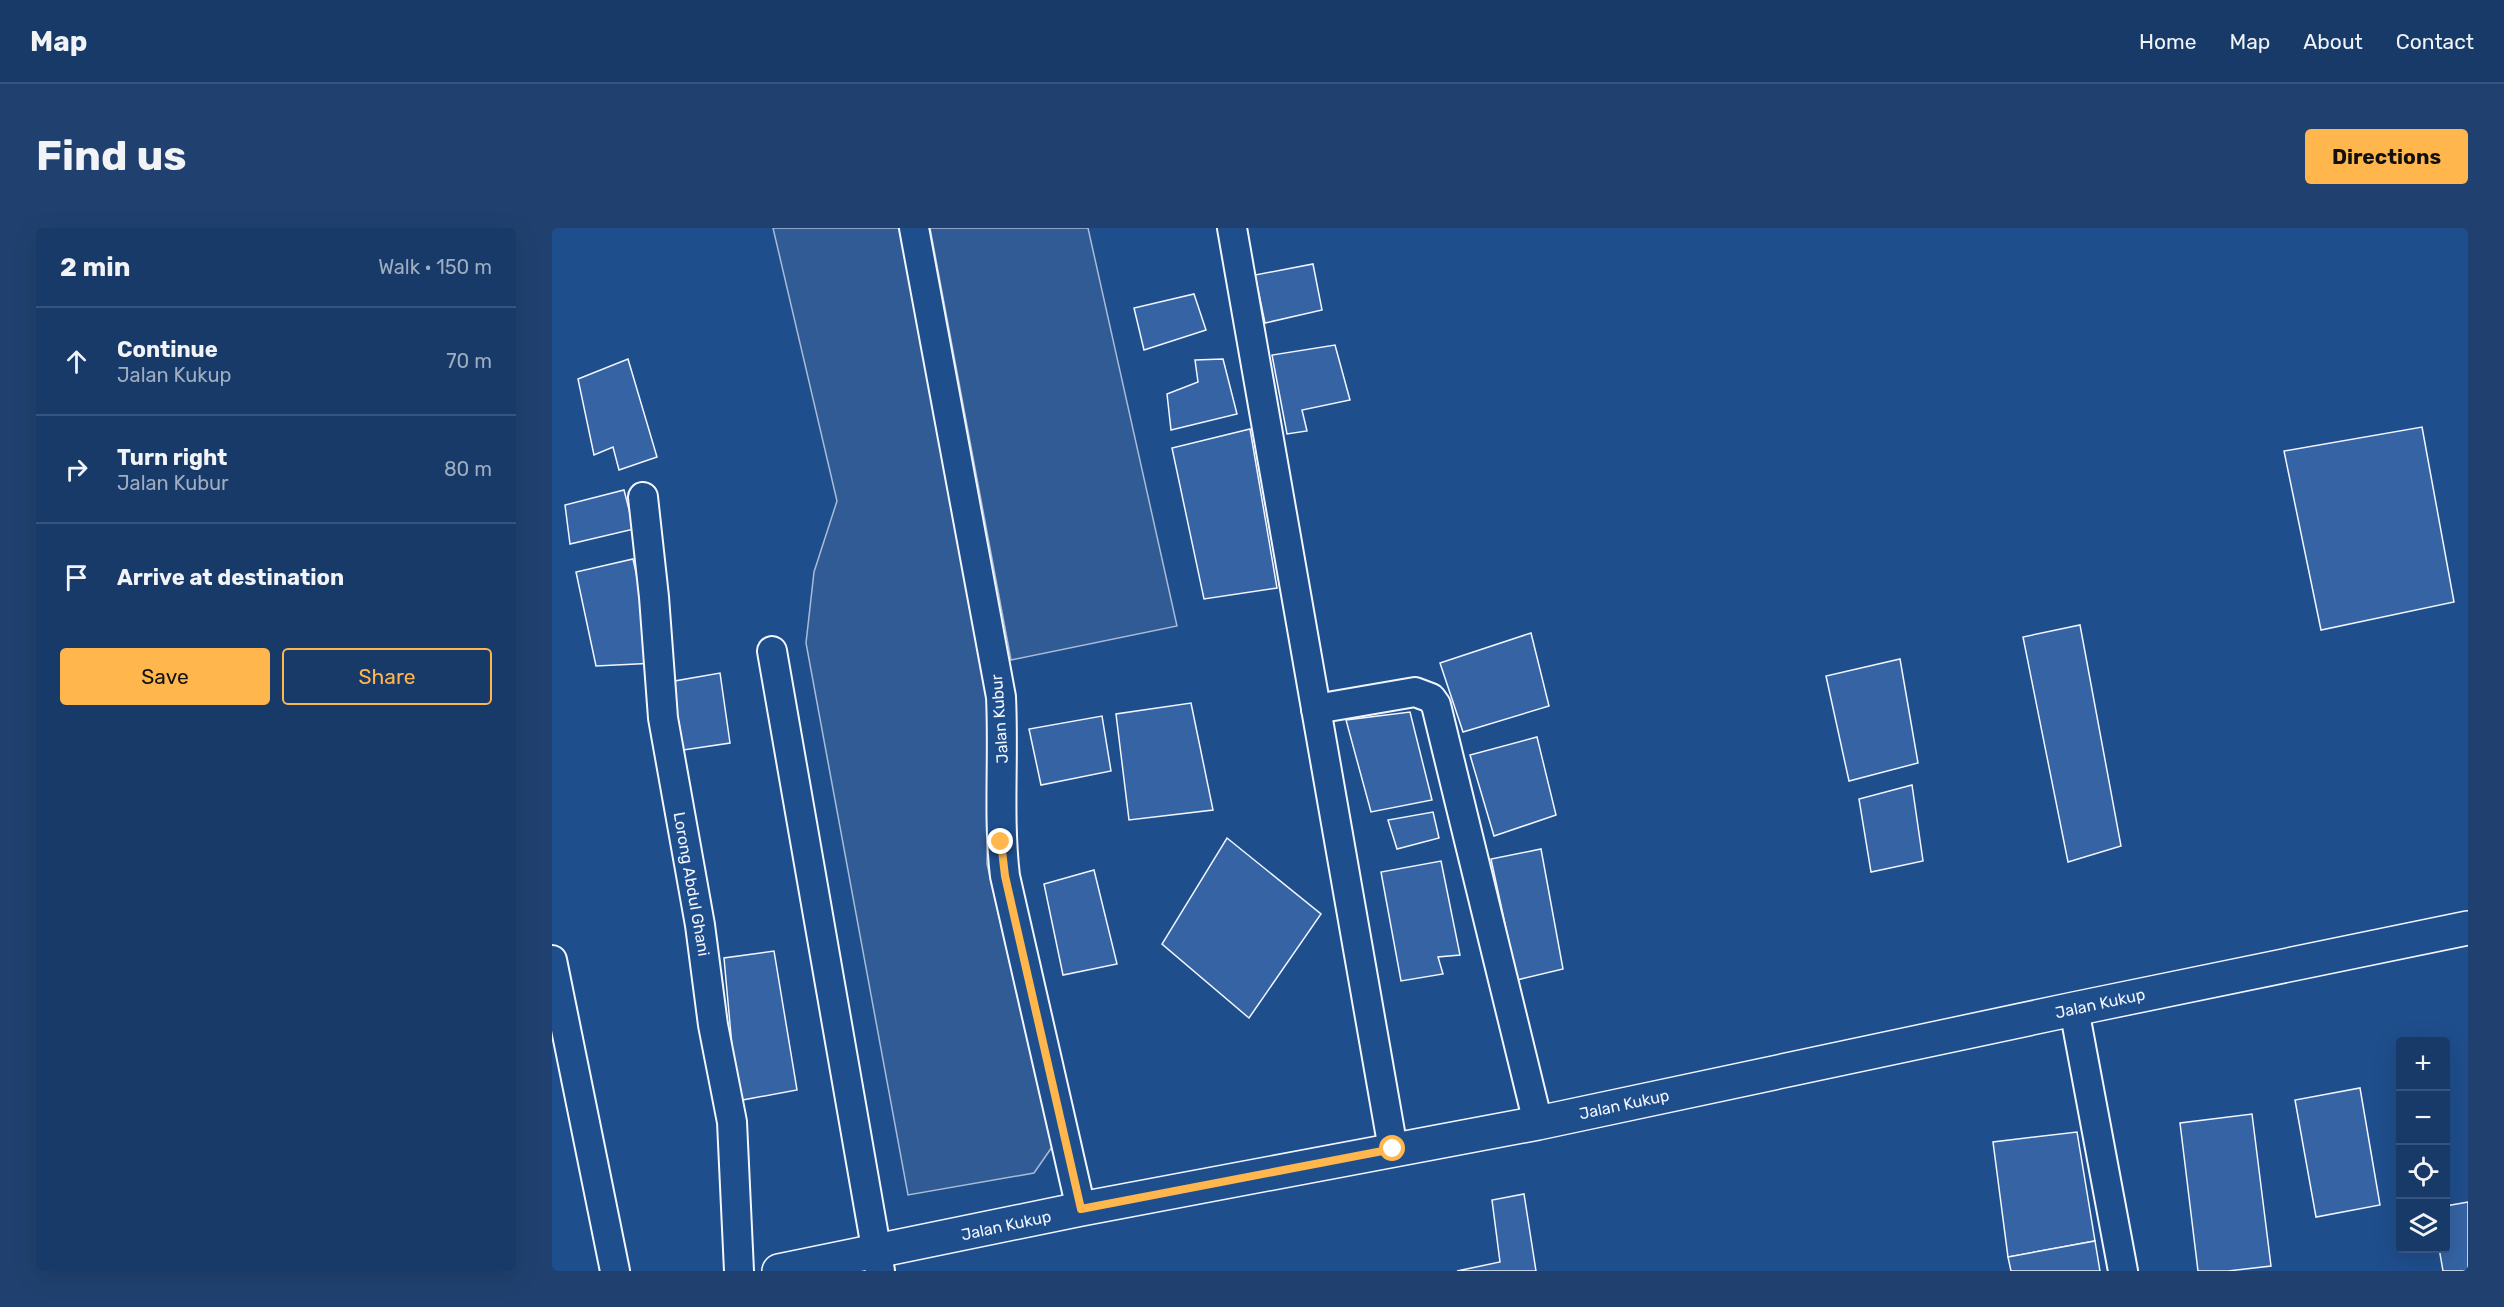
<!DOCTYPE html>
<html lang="en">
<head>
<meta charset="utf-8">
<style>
	body { margin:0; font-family:Rubik,sans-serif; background:#20416f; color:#f1f3f6 }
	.controls { position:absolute; right:18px; bottom:18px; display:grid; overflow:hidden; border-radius:6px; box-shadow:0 6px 24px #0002 }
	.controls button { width:54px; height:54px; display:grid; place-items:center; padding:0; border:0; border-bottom:2px solid #36547d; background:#173a69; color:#f1f3f6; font:30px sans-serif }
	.stop { position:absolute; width:18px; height:18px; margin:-14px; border:4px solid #ffb74d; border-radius:50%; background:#fff }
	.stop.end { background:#ffb74d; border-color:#fff; box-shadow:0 2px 6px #0008 }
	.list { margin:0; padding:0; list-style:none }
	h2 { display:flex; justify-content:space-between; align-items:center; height:78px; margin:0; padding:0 24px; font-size:26px }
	h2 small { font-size:20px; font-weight:400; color:#9eadc0 }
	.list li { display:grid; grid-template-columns:39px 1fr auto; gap:18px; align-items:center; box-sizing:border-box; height:108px; padding:0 24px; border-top:2px solid #36547d }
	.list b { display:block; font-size:22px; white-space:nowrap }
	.list p { margin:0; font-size:20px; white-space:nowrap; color:#9eadc0 }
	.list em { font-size:20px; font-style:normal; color:#9eadc0 }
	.actions { display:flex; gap:12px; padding:18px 24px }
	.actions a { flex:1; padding:14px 0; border:2px solid #ffb74d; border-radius:6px; text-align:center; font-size:21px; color:#ffb74d }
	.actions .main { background:#ffb74d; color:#111 }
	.icon { flex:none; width:33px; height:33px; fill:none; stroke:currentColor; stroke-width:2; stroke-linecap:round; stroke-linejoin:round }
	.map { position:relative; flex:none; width:1916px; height:1043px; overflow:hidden; border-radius:6px }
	header { display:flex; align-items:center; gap:36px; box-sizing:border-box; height:84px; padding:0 30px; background:#173a69; border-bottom:2px solid #36547d }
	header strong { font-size:28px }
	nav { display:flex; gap:33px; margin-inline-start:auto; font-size:21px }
	.intro { display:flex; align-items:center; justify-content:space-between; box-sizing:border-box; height:144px; padding:0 36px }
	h1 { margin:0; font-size:42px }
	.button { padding:15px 27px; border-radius:6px; background:#ffb74d; color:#111; font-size:21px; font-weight:700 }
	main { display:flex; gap:36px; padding:0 36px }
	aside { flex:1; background:#173a69; border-radius:6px; box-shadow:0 6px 24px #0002 }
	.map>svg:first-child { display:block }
</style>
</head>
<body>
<header>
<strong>Map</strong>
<nav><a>Home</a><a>Map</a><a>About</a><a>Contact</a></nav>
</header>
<div class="intro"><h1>Find us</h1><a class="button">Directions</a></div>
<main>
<aside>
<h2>2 min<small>Walk · 150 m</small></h2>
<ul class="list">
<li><svg class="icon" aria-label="ahead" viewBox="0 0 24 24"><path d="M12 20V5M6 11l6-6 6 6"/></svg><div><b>Continue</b><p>Jalan Kukup</p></div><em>70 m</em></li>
<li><svg class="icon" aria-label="right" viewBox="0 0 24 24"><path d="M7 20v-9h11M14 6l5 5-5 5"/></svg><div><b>Turn right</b><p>Jalan Kubur</p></div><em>80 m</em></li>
<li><svg class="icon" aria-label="arrive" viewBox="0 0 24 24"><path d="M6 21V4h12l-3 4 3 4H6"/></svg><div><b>Arrive at destination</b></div></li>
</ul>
<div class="actions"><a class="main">Save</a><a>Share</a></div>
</aside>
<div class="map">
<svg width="1916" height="1043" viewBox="0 0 1916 1043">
	<rect width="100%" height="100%" fill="#1f4e8c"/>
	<g fill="#305b95" stroke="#a8bbd7" stroke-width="1.5">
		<polygon points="221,0 352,0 436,458 438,521 435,636 500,919 482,945 356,967 254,415 262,344 285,273"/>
		<polygon points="378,0 536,0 625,398 459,432"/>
	</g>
	<g fill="#3563a3" stroke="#f2f6ff" stroke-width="1.5">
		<polygon points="761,36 770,82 713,95 703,47"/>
		<polygon points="642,66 654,102 592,122 582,80"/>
		<polygon points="783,117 798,172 750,182 755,203 735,206 720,127"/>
		<polygon points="76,131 105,229 67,242 61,219 42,227 26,151"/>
		<polygon points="671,131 685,186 619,202 615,166 646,154 643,132"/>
		<polygon points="1870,199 1902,374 1769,402 1732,223"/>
		<polygon points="698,201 725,360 652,371 620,220"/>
		<polygon points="72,262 82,301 18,316 13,277"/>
		<polygon points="81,331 104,435 44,438 24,344"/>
		<polygon points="1528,397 1569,618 1516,634 1471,409"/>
		<polygon points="979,405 997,478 911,504 888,435"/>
		<polygon points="1348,431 1366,535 1297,553 1274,448"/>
		<polygon points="168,445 178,515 118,524 117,454"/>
		<polygon points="639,475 661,582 577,592 564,486"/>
		<polygon points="858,484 880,572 819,584 794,492"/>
		<polygon points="550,488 559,543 489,557 477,501"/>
		<polygon points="985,509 1004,587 942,608 918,527"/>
		<polygon points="1360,557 1371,633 1319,644 1307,571"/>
		<polygon points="881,584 887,610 845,621 836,592"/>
		<polygon points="675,610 769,686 697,790 610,716"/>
		<polygon points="989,621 1011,741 965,752 939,631"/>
		<polygon points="889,633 908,727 886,729 891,746 849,753 829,644"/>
		<polygon points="542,642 565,736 511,747 492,656"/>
		<polygon points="222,723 245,862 185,873 172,730"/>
		<polygon points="1808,860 1828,977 1764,989 1743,872"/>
		<polygon points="1700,886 1719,1038 1676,1043 1646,1043 1628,895"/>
		<polygon points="1525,904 1543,1013 1456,1029 1441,914"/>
		<polygon points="972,966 984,1043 905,1043 948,1034 940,972"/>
		<polygon points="1916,974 1916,1043 1891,1043 1887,1020 1894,1020 1894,978"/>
		<polygon points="1543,1013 1548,1043 1459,1043 1456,1029"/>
	</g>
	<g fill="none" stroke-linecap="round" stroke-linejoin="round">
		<g stroke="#f2f6ff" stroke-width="32">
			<g id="street">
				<path d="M 362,0 L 449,469 C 452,529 446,589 453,648 L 529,981"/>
				<polyline points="680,0 841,921"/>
				<polyline points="91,269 102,369 111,490 148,697 161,797 180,894 187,1043"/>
				<polyline points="220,423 328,1043"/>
				<polyline points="764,481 863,464 879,470 884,477 986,895"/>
				<polyline points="0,732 63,1043"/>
				<polyline points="1522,781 1571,1043"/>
			</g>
		</g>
		<g stroke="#f2f6ff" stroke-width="36">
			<polyline id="primary" points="227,1043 529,981 986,895 1522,781 1916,700"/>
		</g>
		<use href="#street" stroke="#1f4e8c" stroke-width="28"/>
		<use href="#primary" stroke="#1f4e8c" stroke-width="33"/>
	</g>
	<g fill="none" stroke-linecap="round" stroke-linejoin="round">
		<polyline stroke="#ffb74d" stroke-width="8" points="449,614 453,648 529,981 841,921"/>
	</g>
	<g text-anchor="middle" stroke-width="4.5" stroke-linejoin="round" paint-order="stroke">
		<g font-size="16" fill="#f2f6ff" stroke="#1f4e8c">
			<text transform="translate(447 491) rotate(-94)" y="6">Jalan Kubur</text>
			<text transform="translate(140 656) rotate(80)" y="6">Lorong Abdul Ghani</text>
			<text transform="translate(1548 775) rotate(-12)" y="6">Jalan Kukup</text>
			<text transform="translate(1072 876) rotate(-12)" y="6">Jalan Kukup</text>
			<text transform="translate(454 997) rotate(-12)" y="6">Jalan Kukup</text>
		</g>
	</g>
</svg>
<div class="controls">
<button>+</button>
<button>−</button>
<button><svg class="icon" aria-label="locate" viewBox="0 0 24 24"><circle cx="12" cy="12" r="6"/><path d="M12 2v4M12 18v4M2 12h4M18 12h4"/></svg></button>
<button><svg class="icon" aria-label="layers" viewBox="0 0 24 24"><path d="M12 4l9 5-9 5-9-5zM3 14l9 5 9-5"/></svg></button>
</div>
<div class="stop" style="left:841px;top:921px"></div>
<div class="stop end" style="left:449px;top:614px"></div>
</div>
</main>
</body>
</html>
